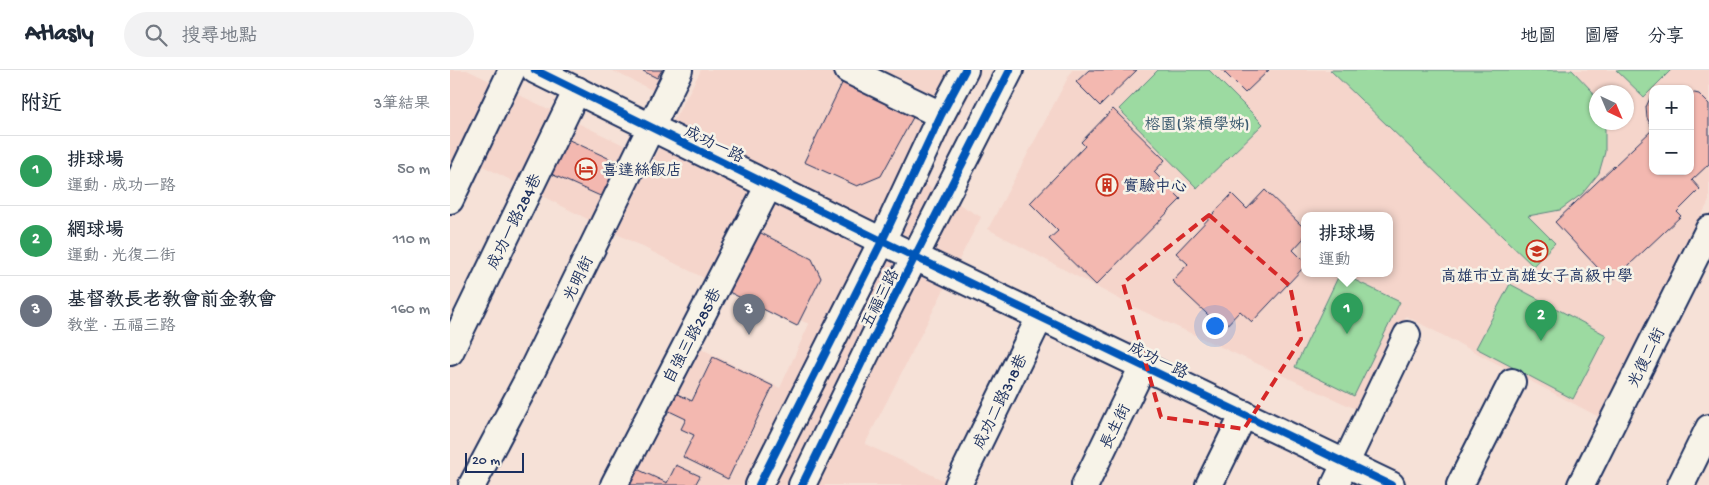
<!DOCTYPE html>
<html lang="zh-TW">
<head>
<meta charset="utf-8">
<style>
	body { margin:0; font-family:"Gochi Hand","LXGW WenKai TC",sans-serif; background:#f2f2f3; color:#1f2937 }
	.controls { position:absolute; right:15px; top:15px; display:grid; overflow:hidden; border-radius:10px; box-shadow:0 1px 4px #0004 }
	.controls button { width:45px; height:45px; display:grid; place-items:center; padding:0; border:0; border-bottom:1px solid #e0e1e3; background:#fff; color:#1f2937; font:25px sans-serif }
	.compass { position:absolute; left:1139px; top:15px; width:45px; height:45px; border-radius:50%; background:#fff; box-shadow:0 1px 4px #0004; rotate:136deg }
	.scale { position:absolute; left:15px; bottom:12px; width:59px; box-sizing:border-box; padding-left:5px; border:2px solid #1b2f5e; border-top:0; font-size:14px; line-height:18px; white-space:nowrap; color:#1b2f5e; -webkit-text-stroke:4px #f7f3e8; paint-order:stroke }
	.you { position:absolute; left:764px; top:255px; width:18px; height:18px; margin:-12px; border:4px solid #fff; border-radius:50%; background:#1a73e8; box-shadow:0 0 0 8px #1a73e833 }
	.badge { display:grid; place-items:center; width:32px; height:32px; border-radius:50%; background:#c8321e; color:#fff; font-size:16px; font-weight:700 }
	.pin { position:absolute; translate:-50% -41px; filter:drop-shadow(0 1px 2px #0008) }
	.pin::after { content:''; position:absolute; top:26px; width:18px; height:15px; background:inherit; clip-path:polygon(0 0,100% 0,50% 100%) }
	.popup { position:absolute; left:851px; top:142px; width:92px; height:65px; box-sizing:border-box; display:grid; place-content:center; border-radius:10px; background:#fff; filter:drop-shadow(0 1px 4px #0005); font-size:16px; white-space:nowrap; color:#747a83 }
	.popup b { font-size:19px; color:#1f2937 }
	.popup::after { content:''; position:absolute; left:50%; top:100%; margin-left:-10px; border:10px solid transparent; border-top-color:#fff }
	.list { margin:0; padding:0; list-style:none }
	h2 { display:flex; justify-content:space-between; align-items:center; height:65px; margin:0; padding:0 20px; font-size:21px }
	h2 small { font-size:16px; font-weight:400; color:#747a83 }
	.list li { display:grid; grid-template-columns:32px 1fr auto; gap:15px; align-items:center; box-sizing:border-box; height:70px; padding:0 20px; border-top:1px solid #e0e1e3 }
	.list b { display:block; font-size:19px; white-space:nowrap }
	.list p { margin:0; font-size:16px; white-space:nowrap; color:#747a83 }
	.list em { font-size:16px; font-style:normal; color:#747a83 }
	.icon { flex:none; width:28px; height:28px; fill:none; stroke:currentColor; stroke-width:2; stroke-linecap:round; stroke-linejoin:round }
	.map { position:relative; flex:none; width:1259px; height:415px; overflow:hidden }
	header { display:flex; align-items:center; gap:30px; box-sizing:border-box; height:70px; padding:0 25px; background:#fff; border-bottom:1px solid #e0e1e3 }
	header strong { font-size:24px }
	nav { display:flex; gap:28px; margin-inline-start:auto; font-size:18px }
	.search { width:350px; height:45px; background:#f2f2f3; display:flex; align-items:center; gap:12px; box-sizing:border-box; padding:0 18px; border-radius:28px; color:#747a83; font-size:19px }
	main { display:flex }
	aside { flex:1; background:#fff }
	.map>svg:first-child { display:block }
</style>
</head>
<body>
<header>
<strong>Atlasly</strong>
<div class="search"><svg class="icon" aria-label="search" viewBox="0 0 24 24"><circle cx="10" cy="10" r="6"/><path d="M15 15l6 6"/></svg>搜尋地點</div>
<nav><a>地圖</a><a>圖層</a><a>分享</a></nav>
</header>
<main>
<aside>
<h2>附近<small>3筆結果</small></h2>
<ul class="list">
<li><span class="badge" style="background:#2e9e5b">1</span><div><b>排球場</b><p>運動 · 成功一路</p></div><em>50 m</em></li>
<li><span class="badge" style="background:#2e9e5b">2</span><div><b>網球場</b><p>運動 · 光復二街</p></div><em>110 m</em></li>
<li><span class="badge" style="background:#6b7280">3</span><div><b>基督教長老教會前金教會</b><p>教堂 · 五福三路</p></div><em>160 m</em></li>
</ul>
</aside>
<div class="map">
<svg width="1259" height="415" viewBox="0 0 1259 415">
	<rect width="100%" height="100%" fill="#f6e1d7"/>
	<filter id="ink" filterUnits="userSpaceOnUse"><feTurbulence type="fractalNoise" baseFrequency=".02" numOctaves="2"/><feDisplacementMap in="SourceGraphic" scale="10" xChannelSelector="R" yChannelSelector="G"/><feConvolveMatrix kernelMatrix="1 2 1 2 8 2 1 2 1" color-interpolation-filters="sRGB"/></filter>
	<g filter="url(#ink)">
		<g fill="#f5d5cb" fill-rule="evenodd">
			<polygon points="0,0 17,0 203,89 251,0 532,0 474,114 531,147 415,374 495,411 493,415 167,415 244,275 330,318 359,254 258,210 7,83 0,96"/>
			<polygon points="161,0 217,0 206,22"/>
			<path d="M 622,0 L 1259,0 L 1259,131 L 1149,347 L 956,246 L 908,340 L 686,238 L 538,159 ZM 1203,19 L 1240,19 L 1240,101 L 1203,101 ZM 1146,22 L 1176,22 L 1176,52 L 1146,52 ZM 854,145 L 940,145 L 940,203 L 854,203 Z"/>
		</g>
		<g fill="#9cdaa1" stroke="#5c8480">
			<polygon points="708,0 759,0 813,54 747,118 669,39"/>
			<polygon points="880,0 1122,0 1142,21 1146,29 1146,52 1155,53 1155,82 1149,103 1132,124 1110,140 1078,146 1105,173 1083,196"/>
			<polygon points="1166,0 1221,0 1194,27"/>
			<polygon points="890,203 950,232 904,326 845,297"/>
			<polygon points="1060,214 1156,265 1123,329 1026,278"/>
		</g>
		<g fill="#f3b8b0" stroke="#1b2f5e">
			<polygon points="191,0 212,0 207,8"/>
			<polygon points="639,0 687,0 650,36 626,12"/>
			<polygon points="772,0 819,0 795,23"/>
			<polygon points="396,5 467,40 431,106 407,116 354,92"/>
			<polygon points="1240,22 1249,24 1259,34 1259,94 1242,110 1250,119 1227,142 1231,146 1161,212 1105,152 1203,59 1203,101 1240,101"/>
			<polygon points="1202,24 1203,24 1203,59 1197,48 1196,37"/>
			<polygon points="663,39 715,90 704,102 731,129 646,215 599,169 608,161 580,133 635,76 631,72"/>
			<polygon points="115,68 173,95 157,129 99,103"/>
			<polygon points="815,120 854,158 854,168 843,180 854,191 854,197 802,252 790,241 773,259 722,211 738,194 726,183 782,124 797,139"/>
			<polygon points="309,162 362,189 371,208 347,256 279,222"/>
			<polygon points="263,287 323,316 278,409 233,387 244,365 231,359 236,349 215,339 223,322 242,331"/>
			<polygon points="226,395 250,406 245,415 180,415 187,399 217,413"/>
		</g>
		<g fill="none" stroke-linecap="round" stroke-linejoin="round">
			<g stroke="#1b2f5e" stroke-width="30">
				<g id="minor">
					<polyline points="85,0 432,171 941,415"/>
					<polyline points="398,0 491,45"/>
					<polyline points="0,130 62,0"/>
					<polyline points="0,282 127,20"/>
					<polyline points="22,415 76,313 229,0"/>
					<polyline points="164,415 319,115"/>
					<polyline points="309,415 432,171 491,45 515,0"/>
					<polyline points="352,415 432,251 560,0"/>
					<polyline points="508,415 590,247"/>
					<polyline points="635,415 693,296"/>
					<polyline points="759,415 794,344"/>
					<polyline points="885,415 957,265"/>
					<polyline points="1010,415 1062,312"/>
					<polyline points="1131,415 1259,159"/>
					<polyline points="1231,415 1259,358"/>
				</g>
			</g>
			<use href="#minor" stroke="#f7f3e8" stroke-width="26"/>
			<g stroke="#f7f3e8" stroke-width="11">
				<g id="cycleway">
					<polyline points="85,0 432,171 941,415"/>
					<polyline points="309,415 432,171 491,45 515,0"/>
					<polyline points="352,415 432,251 560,0"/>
				</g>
			</g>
			<use href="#cycleway" stroke="#0057b8" stroke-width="8"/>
		</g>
	</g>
	<path fill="none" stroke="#d62828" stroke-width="4" stroke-dasharray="10 6" stroke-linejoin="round" d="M 759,145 L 840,216 L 851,269 L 794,359 L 711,347 L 673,213 Z"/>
	<defs>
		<g id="hotel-ring" transform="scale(1.125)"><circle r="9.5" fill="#f7f3e8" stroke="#c8321e" stroke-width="1.5"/><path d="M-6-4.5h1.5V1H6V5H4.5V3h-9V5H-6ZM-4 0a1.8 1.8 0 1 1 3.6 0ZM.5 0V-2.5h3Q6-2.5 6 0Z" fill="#c8321e"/></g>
		<g id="building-ring" transform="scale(1.125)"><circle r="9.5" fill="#f7f3e8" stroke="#c8321e" stroke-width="1.5"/><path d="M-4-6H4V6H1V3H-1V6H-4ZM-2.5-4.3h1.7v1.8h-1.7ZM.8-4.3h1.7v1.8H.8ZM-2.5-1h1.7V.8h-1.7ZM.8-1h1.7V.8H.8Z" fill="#c8321e"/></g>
		<g id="school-ring" transform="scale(1.125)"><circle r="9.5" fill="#f7f3e8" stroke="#c8321e" stroke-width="1.5"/><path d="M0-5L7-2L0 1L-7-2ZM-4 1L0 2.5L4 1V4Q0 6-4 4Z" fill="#c8321e"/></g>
	</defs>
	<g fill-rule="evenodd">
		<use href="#hotel-ring" x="136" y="99"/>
		<use href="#building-ring" x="657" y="115"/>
		<use href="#school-ring" x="1087" y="181"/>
	</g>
	<g text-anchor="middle" stroke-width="5" stroke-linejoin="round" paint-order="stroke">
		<g font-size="16" fill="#3b5a6f" stroke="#f7f3e8">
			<text x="747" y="59">榕園(紫槓學姊)</text>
		</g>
		<g font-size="16" fill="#1b2f5e" stroke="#f7f3e8">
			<text transform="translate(265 73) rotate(26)" y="6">成功一路</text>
			<text transform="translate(63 151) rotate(-64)" y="6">成功一路284巷</text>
			<text transform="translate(127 208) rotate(-64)" y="6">光明街</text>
			<text transform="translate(429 228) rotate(-63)" y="6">五福三路</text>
			<text transform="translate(241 265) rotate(-62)" y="6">自強三路285巷</text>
			<text transform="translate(1195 287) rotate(-64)" y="6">光復二街</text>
			<text transform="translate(709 289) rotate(26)" y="6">成功一路</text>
			<text transform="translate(549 331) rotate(-64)" y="6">成功二路318巷</text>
			<text transform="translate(664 356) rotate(-64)" y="6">長生街</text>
		</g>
		<g font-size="16" fill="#1b2f5e" stroke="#f7f3e8" text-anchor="start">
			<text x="152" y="105">喜達絲飯店</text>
			<text x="673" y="121">實驗中心</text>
			<text x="1087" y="211" text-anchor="middle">高雄市立高雄女子高級中學</text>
		</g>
	</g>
</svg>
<div class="controls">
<button>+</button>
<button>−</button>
</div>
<svg class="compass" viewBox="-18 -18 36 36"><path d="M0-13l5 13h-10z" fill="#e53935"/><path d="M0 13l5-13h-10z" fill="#747a83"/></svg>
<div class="scale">20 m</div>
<div class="you"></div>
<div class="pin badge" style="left:897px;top:264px;background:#2e9e5b">1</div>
<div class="popup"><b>排球場</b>運動</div>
<div class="pin badge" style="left:1091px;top:271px;background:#2e9e5b">2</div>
<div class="pin badge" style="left:299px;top:265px;background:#6b7280">3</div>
</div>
</main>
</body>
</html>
